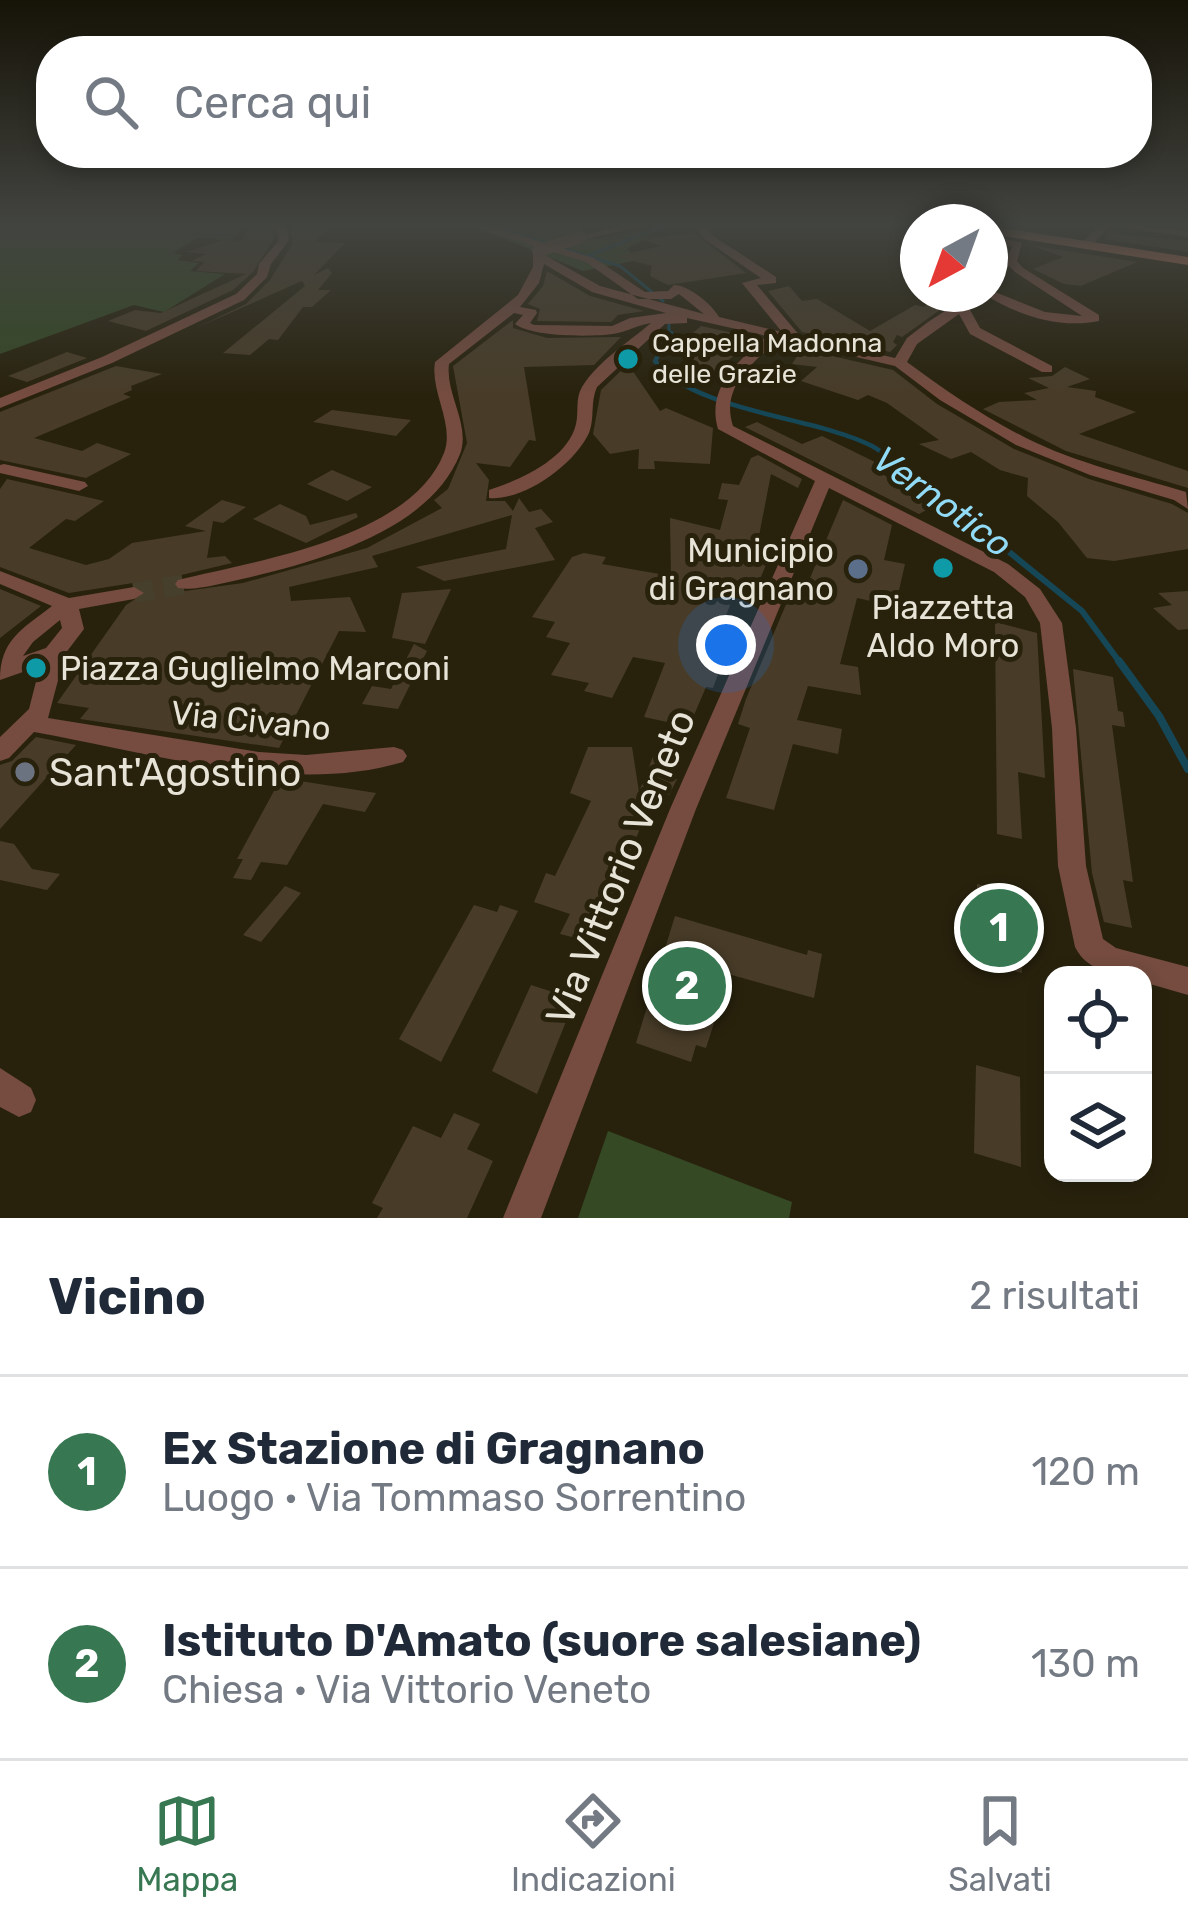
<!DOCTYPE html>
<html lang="it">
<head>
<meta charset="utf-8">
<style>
	body { margin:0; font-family:Rubik,sans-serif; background:#f6f6f7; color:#1f2937 }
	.controls { position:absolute; right:36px; bottom:36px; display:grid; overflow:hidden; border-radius:24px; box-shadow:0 6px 18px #0003 }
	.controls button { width:108px; height:108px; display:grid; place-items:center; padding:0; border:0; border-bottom:3px solid #e0e1e3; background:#fff; color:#1f2937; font:60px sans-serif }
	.compass { position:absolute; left:900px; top:204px; width:108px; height:108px; border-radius:50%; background:#fff; box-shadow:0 6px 18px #0003; rotate:221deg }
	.you { position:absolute; left:726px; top:645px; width:42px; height:42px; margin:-30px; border:9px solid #fff; border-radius:50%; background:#1a73e8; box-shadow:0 0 0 18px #1a73e833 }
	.badge { display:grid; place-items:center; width:78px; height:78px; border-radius:50%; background:#377751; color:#fff; font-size:39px; font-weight:700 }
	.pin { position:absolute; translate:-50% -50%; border:6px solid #fff; box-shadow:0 3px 12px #0006 }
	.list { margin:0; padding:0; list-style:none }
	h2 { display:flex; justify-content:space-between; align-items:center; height:156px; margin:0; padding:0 48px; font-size:51px }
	h2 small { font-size:39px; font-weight:400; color:#747a83 }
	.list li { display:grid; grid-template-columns:78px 1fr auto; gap:36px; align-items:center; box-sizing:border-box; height:192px; padding:0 48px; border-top:3px solid #e0e1e3 }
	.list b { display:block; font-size:45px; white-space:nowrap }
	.list p { margin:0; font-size:39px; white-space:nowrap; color:#747a83 }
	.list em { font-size:39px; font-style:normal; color:#747a83 }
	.icon { flex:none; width:66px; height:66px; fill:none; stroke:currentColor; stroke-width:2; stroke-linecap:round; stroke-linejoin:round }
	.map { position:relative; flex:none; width:1188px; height:1218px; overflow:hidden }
	.search { position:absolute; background:#fff; box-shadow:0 6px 18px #0003; left:36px; right:36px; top:36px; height:132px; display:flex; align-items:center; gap:30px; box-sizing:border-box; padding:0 42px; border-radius:48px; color:#747a83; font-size:45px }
	.sheet { height:540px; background:#fff }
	nav { display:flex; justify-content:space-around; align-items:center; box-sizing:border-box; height:168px; border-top:3px solid #e0e1e3; background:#fff; font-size:33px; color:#747a83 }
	nav a { display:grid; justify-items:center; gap:6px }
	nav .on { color:#377751 }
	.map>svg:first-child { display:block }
</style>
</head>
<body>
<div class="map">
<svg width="1188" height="1218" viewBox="0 0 1188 1218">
	<rect width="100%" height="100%" fill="#28220d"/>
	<g fill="#354925">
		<polygon points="0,224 242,224 234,240 197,238 173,253 182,255 178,260 199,263 190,271 225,274 164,312 134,305 0,354"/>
		<polygon points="468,224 581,224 582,232 593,239 659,229 627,249 638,260 583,271"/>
		<polygon points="608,1131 792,1202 789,1218 578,1218"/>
	</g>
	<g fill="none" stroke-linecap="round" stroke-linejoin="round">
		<g stroke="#164757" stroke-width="3">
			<polyline points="501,224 505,230 620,266 663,301"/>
			<polyline points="590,255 669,224"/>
			<polyline points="669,322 669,336"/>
		</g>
		<path stroke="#164757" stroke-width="4.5" d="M 671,333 L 655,361 C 696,413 814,416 872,446 C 888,455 903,468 918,478"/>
		<polyline stroke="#164757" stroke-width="6" points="914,475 1082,611 1121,664"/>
		<polyline stroke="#164757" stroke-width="8" points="1119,661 1159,716 1188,769"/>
	</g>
	<g fill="#483c28">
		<polygon points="249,224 273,224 274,239 253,272 233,290 146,331 108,321 135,310 161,313 246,274 196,271 204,262 191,261 206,254 186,252 223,240 242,241"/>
		<polygon points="289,224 330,227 315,242 345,243 314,275 328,268 332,273 318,290 331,290 312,307 303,307 278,340 269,339 250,355 223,353 305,286 302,281 196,328 246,304 270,280 293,243"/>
		<polygon points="694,233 746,273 668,285 650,276 652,266 616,256 661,246 640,239"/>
		<polygon points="1109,233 1188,241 1188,252 1104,239"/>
		<polygon points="1030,245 1137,262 1081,286 1064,284 1033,269 1063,257"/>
		<polygon points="547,271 590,296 644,311 618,315 611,322 537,321 540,309 528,304 543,286"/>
		<polygon points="789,286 802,301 817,299 870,331 915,305 924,307 937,294 958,297 902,337 897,335 893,342 897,345 890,352 802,332 768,291"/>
		<polygon points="513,320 513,328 547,338 621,337 594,365 524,367 536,441 529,440 510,467 476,463 489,480 486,501 505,501 513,511 519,498 529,512 541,509 553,522 535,528 555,560 444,581 416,567 506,549 512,515 372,556 378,567 289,587 291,601 350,597 366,632 339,631 279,748 80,719 89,708 57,703 126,605 148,591 133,583 69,593 0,567 0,489 7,479 104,501 75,521 66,519 29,548 86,565 109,559 132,543 206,531 185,526 222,500 246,507 223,523 213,521 207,558 225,556 232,563 177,576 170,584 178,592 243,583 367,548 442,508 434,500 448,489 467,443 453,366"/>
		<polygon points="701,326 757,338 714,371 688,366 695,362 688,360 713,342 686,339"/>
		<polygon points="802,349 893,370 937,404 1014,449 1089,479 1172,504 1188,513 1188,549 1114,561 1087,558 1058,522 1027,496 1028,478 1000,470 971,452 951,459 919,444 939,440 887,403 868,395 858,400 801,381 817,367 792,364"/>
		<polygon points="67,352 87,358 27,382 8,376"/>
		<polygon points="628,364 660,411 666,408 713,428 710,464 654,461 655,469 638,469 639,449 610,454 593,434 601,390"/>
		<polygon points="116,366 162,374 131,386 132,390 123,394 131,397 34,438 82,451 97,443 131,454 86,478 0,460 0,412"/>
		<polygon points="1065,367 1090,379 1067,387 1096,391 1095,397 1136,412 1079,434 1188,471 1188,488 1066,451 983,409 999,402 1037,400 1024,393 1049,388 1028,378 1052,376"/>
		<polygon points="332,410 340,411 411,420 396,436 313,422"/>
		<polygon points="757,422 802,444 822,436 881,465 871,469 913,489 904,493 932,507 919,514 745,427"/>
		<polygon points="758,455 802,479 798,488 771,474 758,541 775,544 748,607 731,603 714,645 728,648 713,688 706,687 694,715 684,712 680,721 674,719 672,723 644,717 665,663 633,657 612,698 584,691 589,683 551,675 570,643 546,637 555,622 532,617 572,557 584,553 606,557 602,564 671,576 670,518 720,530 728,500 718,499 722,483 739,485 751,458"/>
		<polygon points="332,470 372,487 347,501 307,484"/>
		<polygon points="843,500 892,525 884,560 905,564 897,599 882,596 880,603 857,598 840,664 858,667 861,695 808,686 797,720 842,729 838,754 793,744 774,810 726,798 750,728 738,724 746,699 790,595 802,597"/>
		<polygon points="280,504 306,516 310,525 356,513 358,517 306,543 253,519"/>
		<polygon points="0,589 41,606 0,638"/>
		<polygon points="451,589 425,644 392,638 402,593"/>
		<polygon points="1188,591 1188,629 1178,630 1153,608 1172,605 1158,593"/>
		<polygon points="995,622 1037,633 1045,778 1018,772 1022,839 997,834"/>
		<polygon points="414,644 427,651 398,709 362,704 372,686 391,689"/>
		<polygon points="1073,669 1113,677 1118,711 1123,712 1125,727 1112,725 1133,882 1123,880 1132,928 1104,922 1092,873"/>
		<polygon points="36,737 76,745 0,829 0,765 12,761"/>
		<polygon points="588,747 632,747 639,792 654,754 674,760 667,776 677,779 669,795 656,791 592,942 560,934 570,914 534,902 546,873 555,876 591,801 570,793"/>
		<polygon points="281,778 376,793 365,812 323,804 287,865 261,862 251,880 233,878 243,859 237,859"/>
		<polygon points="0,841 14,844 32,869 60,874 47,890 0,880"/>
		<polygon points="977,884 1020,894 1022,973 976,961"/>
		<polygon points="285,886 301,893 261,942 243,935"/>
		<polygon points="474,905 497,912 500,905 518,911 441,1062 399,1039"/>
		<polygon points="675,916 807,955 808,950 822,954 814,998 721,972 707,1021 714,1023 706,1048 696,1045 691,1062 636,1043"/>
		<polygon points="531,985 575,999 537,1094 492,1071"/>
		<polygon points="976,1065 1020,1077 1021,1167 974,1153"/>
		<polygon points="454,1113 480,1124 467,1149 493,1161 467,1218 377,1218 383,1208 372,1203 413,1126 441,1138"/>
	</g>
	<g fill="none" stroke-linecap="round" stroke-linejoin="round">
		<polyline stroke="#453f2b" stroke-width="20" stroke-dasharray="20 10" stroke-linecap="butt" points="134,593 185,584"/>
		<g fill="#754c3f" fill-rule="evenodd">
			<polygon points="280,224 286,227 289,240 271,264 267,277 244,300 112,363 0,408 0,398 102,357 236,294 257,274 259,264 279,240 276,227"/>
			<path d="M 483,224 L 493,224 L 496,228 L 594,258 L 645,292 L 668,291 L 674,285 C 688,285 712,304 719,317 L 782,332 L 742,283 L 761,278 L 704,239 L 696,227 L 650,225 L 581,240 L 576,237 L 629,224 L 705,224 L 712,235 L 776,277 L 776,283 L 757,285 L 800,336 L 895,358 L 907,338 L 928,322 L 971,294 L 990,294 L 990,290 L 1045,312 L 1082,316 L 1015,272 L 1005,262 L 1012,247 L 990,241 L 990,235 L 1022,243 L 1017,261 L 1023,268 L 1099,315 L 1099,321 C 1059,329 1017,315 984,294 L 969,308 L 980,328 L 1052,366 L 1052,372 L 1042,372 L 970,334 L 959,314 L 917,344 L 907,362 C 945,390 984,417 1026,438 C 1076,463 1133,476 1186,492 L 1188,509 L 1174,500 L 1090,475 L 1016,445 L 940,400 L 895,366 L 779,339 C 753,363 720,387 733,426 L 1008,564 L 1040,589 L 1062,623 L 1076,728 L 1086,866 L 1103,939 L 1116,948 L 1188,967 L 1188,995 L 1143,982 L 1143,975 C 1116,975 1088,973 1075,947 L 1058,866 L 1052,728 L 1040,623 L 1025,597 L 994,572 L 829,488 L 696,809 L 541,1218 L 503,1218 L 670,809 L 815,481 L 718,429 C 706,388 738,361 767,336 L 687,318 L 687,323 L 665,324 L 597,387 C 590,402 595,418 589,433 C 574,465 524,501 489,498 L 489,490 C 520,480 568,459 576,424 C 579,411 575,399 582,387 C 598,361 629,342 651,323 C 638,325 626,332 613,334 C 591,337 532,337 515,324 L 523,315 L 514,313 L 449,364 C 445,394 471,425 460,454 C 429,532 315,562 242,579 C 222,583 198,591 178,588 L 175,584 L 178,580 C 255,561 411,538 444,453 C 455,424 430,392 435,362 L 518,295 L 533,267 L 533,249 L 541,249 L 543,254 L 600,286 L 704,314 L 679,294 L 671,299 L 638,299 L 586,262 L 488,232 ZM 544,264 L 592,292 L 666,313 L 630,318 L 612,326 L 534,325 L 530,323 L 537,313 L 536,310 L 520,307 L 539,283 Z"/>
			<polygon points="1101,224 1112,224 1090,247 1082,247 1082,243"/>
			<polygon points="1114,224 1188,231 1188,237 1119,227"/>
			<polygon points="4,464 85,482 88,486 79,491 0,473 0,465"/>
			<path d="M 0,571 L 69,598 L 134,587 L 144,593 L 134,599 L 79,609 L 84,629 L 65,654 L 48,718 L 259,752 L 306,755 L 394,747 L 403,750 L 407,756 L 403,762 C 290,796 147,752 34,732 L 9,758 L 0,761 L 0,737 L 29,709 L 40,666 L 0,680 C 0,640 22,629 52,606 L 0,584 ZM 60,620 L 62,628 L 46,648 L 23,656 L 33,642 Z"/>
			<polygon points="0,1068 31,1088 36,1100 31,1112 19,1117 0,1107"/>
		</g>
		<polygon fill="#c77458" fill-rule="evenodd" points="990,226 1188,257 1188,265 990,234"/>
		<polyline stroke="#754c3f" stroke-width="12" points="538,251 581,237"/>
	</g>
	<linearGradient id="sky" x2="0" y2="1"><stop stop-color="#161307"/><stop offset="0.57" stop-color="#424440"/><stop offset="1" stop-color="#424440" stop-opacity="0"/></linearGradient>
	<rect width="1188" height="395" fill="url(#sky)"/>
	<g fill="#0f9aa8" stroke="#28220d" stroke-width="4.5">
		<circle cx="628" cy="359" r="12"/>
		<circle cx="943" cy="568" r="12"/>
		<circle cx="36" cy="668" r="12"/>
	</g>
	<circle fill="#5c6f8a" stroke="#28220d" stroke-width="4.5" cx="858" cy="569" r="12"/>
	<circle fill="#6b7280" stroke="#28220d" stroke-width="4.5" cx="25" cy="772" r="12"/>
	<g text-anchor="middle" stroke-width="10" stroke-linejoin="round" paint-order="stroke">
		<g font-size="27" fill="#e7e4d7" stroke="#28220d" text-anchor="start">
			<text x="652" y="352">Cappella Madonna<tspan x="652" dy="31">delle Grazie</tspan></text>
		</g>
		<g font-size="33" fill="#e7e4d7" stroke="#28220d" text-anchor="end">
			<text x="834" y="562">Municipio<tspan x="834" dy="38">di Gragnano</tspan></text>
			<text x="943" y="619" text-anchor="middle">Piazzetta<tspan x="943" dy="38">Aldo Moro</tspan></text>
			<text x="60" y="680" text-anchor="start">Piazza Guglielmo Marconi</text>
		</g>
		<g font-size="33" fill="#e7e4d7" stroke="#28220d">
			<text transform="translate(251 720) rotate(6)" y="12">Via Civano</text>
		</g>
		<g font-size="36" font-style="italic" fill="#92dbf7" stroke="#28220d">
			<text transform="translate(943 501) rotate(36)" y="13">Vernotico</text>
		</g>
		<g font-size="39" fill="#e7e4d7" stroke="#28220d" text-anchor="start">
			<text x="49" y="786">Sant'Agostino</text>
		</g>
		<g font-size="39" fill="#e7e4d7" stroke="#28220d">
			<text transform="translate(620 867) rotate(-68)" y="14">Via Vittorio Veneto</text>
		</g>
	</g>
</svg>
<div class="controls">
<button><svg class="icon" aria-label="locate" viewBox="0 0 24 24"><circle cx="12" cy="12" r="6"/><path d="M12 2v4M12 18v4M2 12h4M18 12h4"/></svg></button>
<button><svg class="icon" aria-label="layers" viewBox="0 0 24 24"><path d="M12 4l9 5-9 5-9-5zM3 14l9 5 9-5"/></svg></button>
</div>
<svg class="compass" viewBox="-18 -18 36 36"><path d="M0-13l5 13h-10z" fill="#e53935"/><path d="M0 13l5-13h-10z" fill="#747a83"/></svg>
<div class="you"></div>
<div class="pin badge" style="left:999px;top:928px">1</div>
<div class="pin badge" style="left:687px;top:986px">2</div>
<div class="search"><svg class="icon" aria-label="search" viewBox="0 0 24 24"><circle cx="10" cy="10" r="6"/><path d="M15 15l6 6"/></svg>Cerca qui</div>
</div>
<section class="sheet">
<h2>Vicino<small>2 risultati</small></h2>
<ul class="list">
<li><span class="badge">1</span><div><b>Ex Stazione di Gragnano</b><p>Luogo · Via Tommaso Sorrentino</p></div><em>120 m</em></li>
<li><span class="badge">2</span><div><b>Istituto D'Amato (suore salesiane)</b><p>Chiesa · Via Vittorio Veneto</p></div><em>130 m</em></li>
</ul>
</section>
<nav>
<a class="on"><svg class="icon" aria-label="map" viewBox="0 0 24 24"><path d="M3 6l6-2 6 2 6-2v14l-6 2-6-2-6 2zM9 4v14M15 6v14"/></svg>Mappa</a>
<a><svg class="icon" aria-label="directions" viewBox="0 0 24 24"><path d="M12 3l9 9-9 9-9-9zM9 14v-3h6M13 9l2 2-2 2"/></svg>Indicazioni</a>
<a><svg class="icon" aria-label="saved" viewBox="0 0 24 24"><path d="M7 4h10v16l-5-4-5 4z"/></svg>Salvati</a>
</nav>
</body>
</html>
